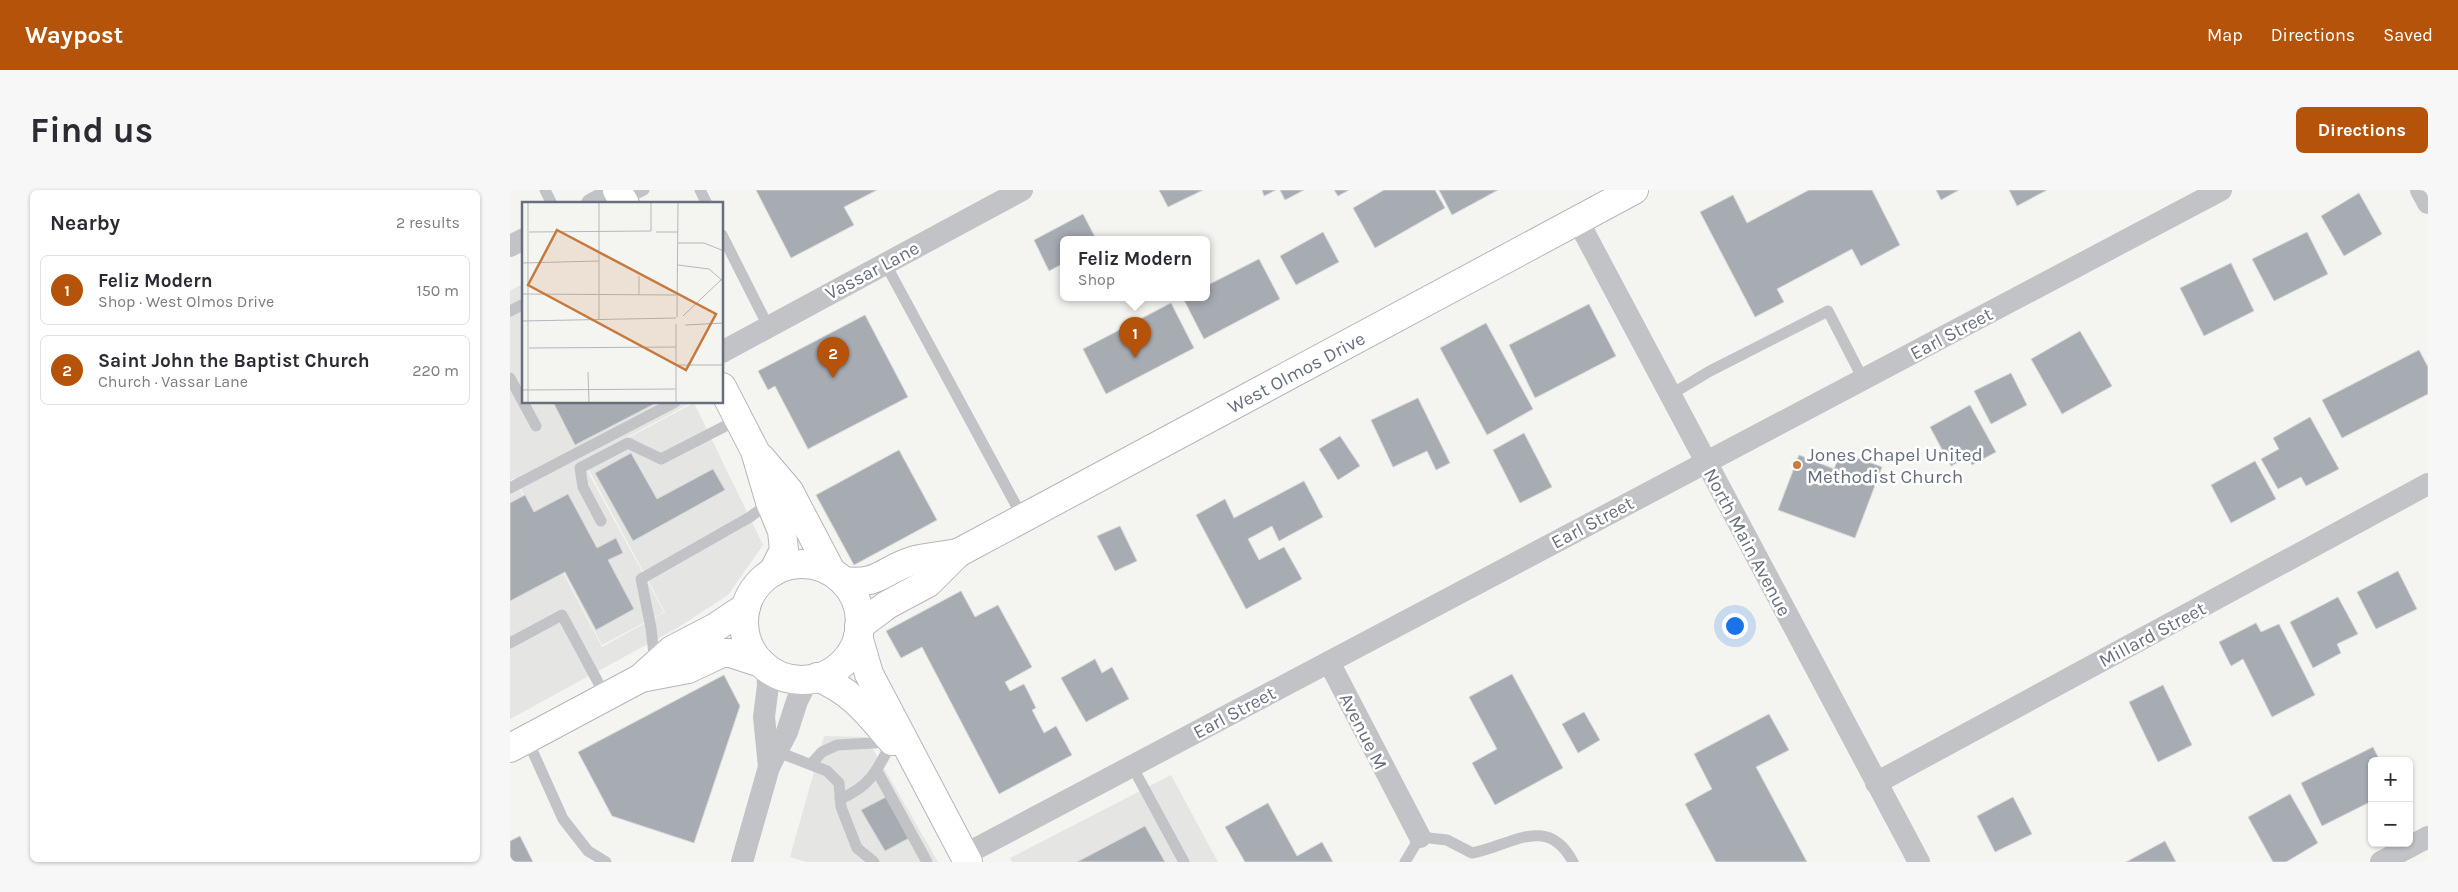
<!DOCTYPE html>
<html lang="en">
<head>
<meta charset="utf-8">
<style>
	body { margin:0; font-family:Karla,sans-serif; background:#f7f7f7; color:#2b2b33 }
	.controls { position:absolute; right:15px; bottom:15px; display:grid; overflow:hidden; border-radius:8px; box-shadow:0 1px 4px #0004 }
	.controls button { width:45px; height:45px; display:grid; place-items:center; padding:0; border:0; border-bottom:1px solid #e1e1e2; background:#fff; color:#2b2b33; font:25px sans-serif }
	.you { position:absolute; left:1224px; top:435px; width:18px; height:18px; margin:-12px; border:4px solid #fff; border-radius:50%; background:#1a73e8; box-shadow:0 0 0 8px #1a73e833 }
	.badge { display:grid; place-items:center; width:32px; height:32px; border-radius:50%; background:#b45309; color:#fff; font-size:16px; font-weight:700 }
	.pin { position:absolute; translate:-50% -41px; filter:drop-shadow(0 1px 2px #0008) }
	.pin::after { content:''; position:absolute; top:26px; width:18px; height:15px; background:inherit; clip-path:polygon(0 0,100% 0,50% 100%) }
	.popup { position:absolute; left:550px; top:46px; width:150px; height:65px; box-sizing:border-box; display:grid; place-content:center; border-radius:8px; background:#fff; filter:drop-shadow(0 1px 4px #0005); font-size:16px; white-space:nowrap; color:#7c7c81 }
	.popup b { font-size:19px; color:#2b2b33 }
	.popup::after { content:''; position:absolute; left:50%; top:100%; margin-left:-10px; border:10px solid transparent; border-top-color:#fff }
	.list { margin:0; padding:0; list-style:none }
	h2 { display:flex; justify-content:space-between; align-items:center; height:65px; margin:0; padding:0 20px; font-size:21px }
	h2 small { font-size:16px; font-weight:400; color:#7c7c81 }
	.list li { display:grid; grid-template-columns:32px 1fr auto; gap:15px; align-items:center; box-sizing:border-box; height:70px; margin:0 10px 10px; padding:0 10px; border:1px solid #e1e1e2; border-radius:8px }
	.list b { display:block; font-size:19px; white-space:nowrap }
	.list p { margin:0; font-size:16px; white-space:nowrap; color:#7c7c81 }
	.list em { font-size:16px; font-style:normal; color:#7c7c81 }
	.map { position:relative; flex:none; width:1918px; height:672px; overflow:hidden; border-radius:8px }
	header { display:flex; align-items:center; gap:30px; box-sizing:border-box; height:70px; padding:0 25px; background:#b45309; color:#fff }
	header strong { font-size:24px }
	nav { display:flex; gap:28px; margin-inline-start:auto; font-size:18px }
	.intro { display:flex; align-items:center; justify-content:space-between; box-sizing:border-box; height:120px; padding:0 30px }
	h1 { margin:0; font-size:35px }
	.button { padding:12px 22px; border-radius:8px; background:#b45309; color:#fff; font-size:18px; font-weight:700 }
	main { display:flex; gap:30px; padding:0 30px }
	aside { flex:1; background:#fff; border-radius:8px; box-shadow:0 1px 4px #0004 }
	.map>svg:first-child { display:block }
</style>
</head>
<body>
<header>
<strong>Waypost</strong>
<nav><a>Map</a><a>Directions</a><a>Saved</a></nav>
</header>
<div class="intro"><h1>Find us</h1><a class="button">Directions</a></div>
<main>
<aside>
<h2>Nearby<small>2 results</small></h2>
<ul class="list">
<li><span class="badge">1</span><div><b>Feliz Modern</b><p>Shop · West Olmos Drive</p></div><em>150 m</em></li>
<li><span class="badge">2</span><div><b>Saint John the Baptist Church</b><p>Church · Vassar Lane</p></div><em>220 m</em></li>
</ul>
</aside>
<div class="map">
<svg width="1918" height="672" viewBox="0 0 1918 672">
	<rect width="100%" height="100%" fill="#f4f4f1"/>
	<g fill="#e5e5e4">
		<polygon points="14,93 14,212 181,213 72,271 154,422 92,455 5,288 0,290 0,101"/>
		<polygon points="184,213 253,355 218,405 169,437 0,529 0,292 4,289 92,457 155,422 74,271"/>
		<polygon points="314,546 356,547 428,672 296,672 280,667"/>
		<polygon points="661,585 708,672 502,672 500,668"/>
	</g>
	<g fill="#a7abb2" stroke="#d5d6d4">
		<polygon points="246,0 367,0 334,17 344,35 281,68"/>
		<polygon points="649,0 693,0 658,17"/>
		<polygon points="752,0 766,0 754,6"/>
		<polygon points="770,0 794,0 775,10"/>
		<polygon points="824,0 839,0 828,6"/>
		<polygon points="874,0 925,0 935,18 865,58 843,18"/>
		<polygon points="929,0 988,0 942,25"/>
		<polygon points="1299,0 1362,0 1390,55 1351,76 1342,59 1267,99 1274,112 1245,127 1190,22 1223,5 1237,33"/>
		<polygon points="1426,0 1449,0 1431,10"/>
		<polygon points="1499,0 1537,0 1507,16"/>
		<polygon points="1849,3 1872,44 1834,66 1811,26"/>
		<polygon points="573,24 586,49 554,49 554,73 539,81 524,50"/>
		<polygon points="813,42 829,72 786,95 770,66"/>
		<polygon points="1797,42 1818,84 1764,111 1742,69"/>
		<polygon points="749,69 770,109 694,149 673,108 696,107 696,96"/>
		<polygon points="1721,73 1744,121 1694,146 1670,98"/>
		<polygon points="661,113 684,158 596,204 573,159"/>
		<polygon points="1079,114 1106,166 1025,208 999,155"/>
		<polygon points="355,125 398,207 298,259 265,196 258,200 248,181"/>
		<polygon points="976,133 1023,219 977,245 930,158"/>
		<polygon points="1570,141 1602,196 1552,224 1521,169"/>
		<polygon points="1909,160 1918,177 1918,204 1832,248 1812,210"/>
		<polygon points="1501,183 1517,215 1481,234 1464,201"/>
		<polygon points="908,208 940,273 926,280 917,261 883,277 861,230"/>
		<polygon points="43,212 148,212 65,255"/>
		<polygon points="1460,215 1486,262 1462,275 1458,267 1441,276 1420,237"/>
		<polygon points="1800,227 1829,279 1796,296 1791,287 1768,299 1751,269 1769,259 1763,248"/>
		<polygon points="1014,243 1042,297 1010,313 983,260"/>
		<polygon points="830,246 850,276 828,290 809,259"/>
		<polygon points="389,260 427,330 344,375 306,305"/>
		<polygon points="1331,262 1372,277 1345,348 1268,320 1289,265 1324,279"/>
		<polygon points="121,263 147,309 203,279 215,300 123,351 85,283"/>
		<polygon points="1745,271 1766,309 1721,333 1701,295"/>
		<polygon points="794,291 813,327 769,351 762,336 738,349 749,370 774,357 792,389 736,419 686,325 715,309 724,328"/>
		<polygon points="58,304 87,358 106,348 113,363 98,370 124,419 86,440 55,382 0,411 0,313 15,305 24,322"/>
		<polygon points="610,336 627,371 605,381 587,346"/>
		<polygon points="1888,381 1907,419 1866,439 1847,402"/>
		<polygon points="451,401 465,427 488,415 522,477 495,492 500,501 514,494 526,518 522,520 534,543 546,536 562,565 489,604 412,457 391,468 376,441"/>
		<polygon points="1828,407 1848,444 1827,454 1831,463 1803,478 1780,432"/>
		<polygon points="1746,433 1751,442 1769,434 1805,505 1762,527 1733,469 1721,476 1709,452"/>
		<polygon points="585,469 592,483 602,477 619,509 576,532 551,488"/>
		<polygon points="1002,484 1053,578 985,615 962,573 987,559 959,507"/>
		<polygon points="214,485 230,516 184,653 102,626 68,562"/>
		<polygon points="1653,495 1682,555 1648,572 1619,512"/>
		<polygon points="1074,522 1090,550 1068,563 1052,534"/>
		<polygon points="1259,524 1279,560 1246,577 1297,672 1206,672 1175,614 1202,599 1184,564"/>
		<polygon points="1863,557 1870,571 1862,571 1862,611 1812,636 1791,593"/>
		<polygon points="1780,604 1808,653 1776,672 1763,672 1738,627"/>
		<polygon points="378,606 401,647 375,661 351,620"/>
		<polygon points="1503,607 1522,644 1485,662 1467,626"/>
		<polygon points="758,613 787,666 812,652 823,672 735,672 715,637"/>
		<polygon points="635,636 655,672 567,672"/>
		<polygon points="10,646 23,672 0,672 0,651"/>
		<polygon points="1655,651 1666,672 1616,672"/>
	</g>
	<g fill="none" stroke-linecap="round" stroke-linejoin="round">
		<g stroke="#b3b6bb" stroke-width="30">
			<g id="secondary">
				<polyline points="107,0 115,14"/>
				<polyline points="212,197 245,261 260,312 272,341 274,360 263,382"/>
				<polyline points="251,268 279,301 321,381"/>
				<circle cx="292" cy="432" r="58"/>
				<path d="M 333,391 C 370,395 371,381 402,371 C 416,367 433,366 448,363"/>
				<polyline points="349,436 377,415 418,393 448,363 1124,0"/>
				<polyline points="348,446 359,484 458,672"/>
				<path d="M 307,487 C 342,501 358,523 382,551"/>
				<polyline points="131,488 178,479 212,463 220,463 251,473"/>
				<polyline points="0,558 131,488 162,460 206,437 236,417"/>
			</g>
		</g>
		<g stroke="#c1c3c6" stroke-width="11">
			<polyline points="35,0 42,14"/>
			<polyline points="190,0 197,14"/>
			<polyline points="113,10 134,0"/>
			<polyline points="212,45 258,136"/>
			<polyline points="375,73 513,328"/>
			<polyline points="0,121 14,114"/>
			<polyline points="0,188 26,236"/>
			<polyline points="1160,205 1200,181 1318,121 1353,189"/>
			<polyline points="0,298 165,212"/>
			<polyline points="91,331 73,297 70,278 118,253 151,269 229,229"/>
			<polyline points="0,453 52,425 96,507"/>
			<polyline points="145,473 141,438 131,389 240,327 260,312"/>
			<polyline points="17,549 53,629 78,661 96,672"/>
			<polyline points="268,562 317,581 329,593 331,617 347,658 364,672"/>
			<polyline points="302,573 312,562 327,555 381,552"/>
			<polyline points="622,576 674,672"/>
			<polyline points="367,581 417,672"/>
			<path d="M 330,609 C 361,596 367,580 382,552"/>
			<path d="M 895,672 L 910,647 L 937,650 L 962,663 C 1001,656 1037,623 1063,672"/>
		</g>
		<g stroke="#c1c3c6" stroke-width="22">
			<polyline points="1911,0 1918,13"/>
			<polyline points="82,14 108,1"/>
			<polyline points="1068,31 1409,672"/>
			<polyline points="0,56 14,49"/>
			<polyline points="212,162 512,0"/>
			<polyline points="819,472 910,647"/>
			<polyline points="257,477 258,495 254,527 259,577"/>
			<polyline points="1366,593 1918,294"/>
			<polyline points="454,665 1711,0"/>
			<polyline points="232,672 259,577 277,542 287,511 298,489"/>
			<polyline points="1871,672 1918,647"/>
		</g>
		<use href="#secondary" stroke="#fff" stroke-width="28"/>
	</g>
	<circle fill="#cc7b3a" stroke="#fff" stroke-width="2" cx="1287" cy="275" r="5"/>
	<g text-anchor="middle" stroke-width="5" stroke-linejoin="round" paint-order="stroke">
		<g font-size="19" fill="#676f7e" stroke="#fff">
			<text transform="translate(362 80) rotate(-28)" y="7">Vassar Lane</text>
			<text transform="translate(1441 143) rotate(-28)" y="7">Earl Street</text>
			<text transform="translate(786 182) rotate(-28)" y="7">West Olmos Drive</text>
			<text transform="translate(1082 332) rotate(-28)" y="7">Earl Street</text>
			<text transform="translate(1238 352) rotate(62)" y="7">North Main Avenue</text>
			<text transform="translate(1642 444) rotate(-28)" y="7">Millard Street</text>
			<text transform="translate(724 522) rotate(-28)" y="7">Earl Street</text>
			<text transform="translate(854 541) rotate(63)" y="7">Avenue M</text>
		</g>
		<g font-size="19" fill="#676f7e" stroke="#fff" text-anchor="start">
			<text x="1297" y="271">Jones Chapel United<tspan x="1297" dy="22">Methodist Church</tspan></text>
		</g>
	</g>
	<g transform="translate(12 12)">
		<rect width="201" height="201" fill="#f4f4f1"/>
		<path fill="none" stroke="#b4b7bc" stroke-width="1" d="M 77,0 L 77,118M 7,30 L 129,29 L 129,0M 134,30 L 156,30M 156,41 L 182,41 L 202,49M 0,61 L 77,59M 156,63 L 187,67 L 202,80M 0,92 L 154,93M 117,93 L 117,74M 161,114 L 202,75M 155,115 L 156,0M 0,119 L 154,116M 163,123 L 202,121M 7,146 L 154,145M 155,163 L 202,163M 66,170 L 67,201M 0,188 L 153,187M 6,201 L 6,0M 154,201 L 154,122M 201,201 L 202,136"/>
		<path fill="#c77a3d" fill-opacity="0.15" stroke="#c77a3d" stroke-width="2.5" d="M 35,28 L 194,112 L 164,168 L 6,83 Z"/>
		<rect width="201" height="201" fill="none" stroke="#676f7e" stroke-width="2.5"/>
	</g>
</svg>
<div class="controls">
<button>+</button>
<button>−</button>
</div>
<div class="you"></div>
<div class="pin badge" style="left:625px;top:168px">1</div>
<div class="popup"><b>Feliz Modern</b>Shop</div>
<div class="pin badge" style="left:323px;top:188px">2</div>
</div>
</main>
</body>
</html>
